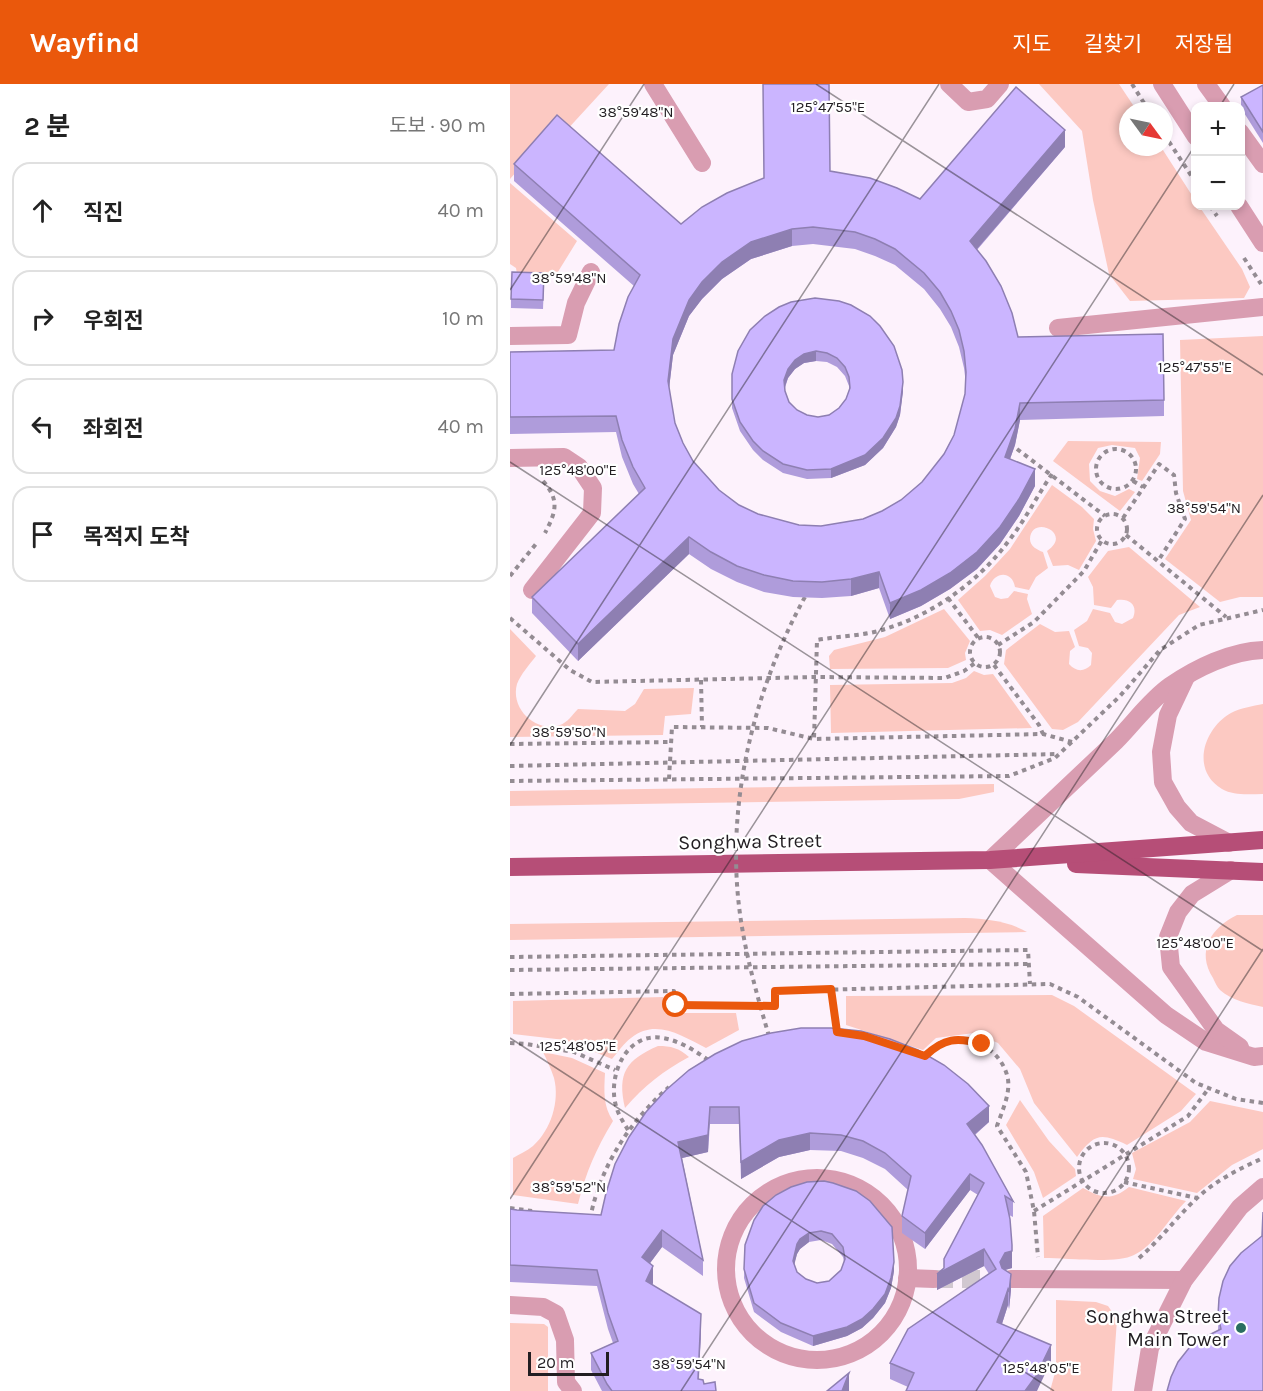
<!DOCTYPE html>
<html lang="ko">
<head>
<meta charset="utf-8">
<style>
	body { margin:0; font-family:Karla,"Noto Sans KR",sans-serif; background:#f2f2f2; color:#222 }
	.controls { position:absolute; right:18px; top:18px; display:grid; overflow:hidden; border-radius:12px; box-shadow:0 3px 9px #0003 }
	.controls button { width:54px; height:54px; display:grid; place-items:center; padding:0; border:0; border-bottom:2px solid #e0e0e0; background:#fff; color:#222; font:30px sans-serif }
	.compass { position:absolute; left:609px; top:18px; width:54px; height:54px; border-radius:50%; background:#fff; box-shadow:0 3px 9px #0003; rotate:123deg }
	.scale { position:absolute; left:18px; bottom:15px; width:81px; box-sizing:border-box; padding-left:6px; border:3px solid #221e22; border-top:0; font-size:16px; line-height:21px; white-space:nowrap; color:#221e22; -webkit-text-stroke:4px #fff; paint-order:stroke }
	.stop { position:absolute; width:18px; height:18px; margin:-14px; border:4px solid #ea580c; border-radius:50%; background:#fff }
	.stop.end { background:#ea580c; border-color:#fff; box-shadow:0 2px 6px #0008 }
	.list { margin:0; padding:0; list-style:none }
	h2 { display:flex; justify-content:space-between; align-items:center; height:78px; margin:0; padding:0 24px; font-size:26px }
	h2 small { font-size:20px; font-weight:400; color:#767676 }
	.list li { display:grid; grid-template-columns:39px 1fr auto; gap:18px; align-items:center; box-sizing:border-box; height:96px; margin:0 12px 12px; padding:0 12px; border:2px solid #e0e0e0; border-radius:18px }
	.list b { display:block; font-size:22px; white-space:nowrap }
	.list em { font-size:20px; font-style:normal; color:#767676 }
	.icon { flex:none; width:33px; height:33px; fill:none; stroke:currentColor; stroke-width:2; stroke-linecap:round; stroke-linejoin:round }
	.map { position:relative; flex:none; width:753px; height:1307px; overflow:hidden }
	header { display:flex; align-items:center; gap:36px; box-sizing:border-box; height:84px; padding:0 30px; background:#ea580c; color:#fff }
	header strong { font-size:28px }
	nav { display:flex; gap:33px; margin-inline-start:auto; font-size:21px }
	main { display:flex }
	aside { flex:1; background:#fff }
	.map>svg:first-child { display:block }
</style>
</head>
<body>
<header>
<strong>Wayfind</strong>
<nav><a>지도</a><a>길찾기</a><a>저장됨</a></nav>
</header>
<main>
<aside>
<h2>2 분<small>도보 · 90 m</small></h2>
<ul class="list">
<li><svg class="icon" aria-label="ahead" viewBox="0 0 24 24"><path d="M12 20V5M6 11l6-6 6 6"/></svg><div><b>직진</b></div><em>40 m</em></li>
<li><svg class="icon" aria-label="right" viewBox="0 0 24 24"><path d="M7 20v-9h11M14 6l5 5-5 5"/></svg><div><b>우회전</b></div><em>10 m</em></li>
<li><svg class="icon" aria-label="left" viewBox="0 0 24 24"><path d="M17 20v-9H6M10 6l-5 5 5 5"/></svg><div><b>좌회전</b></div><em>40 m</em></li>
<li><svg class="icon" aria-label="arrive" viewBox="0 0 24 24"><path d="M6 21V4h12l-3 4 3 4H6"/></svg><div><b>목적지 도착</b></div></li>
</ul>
</aside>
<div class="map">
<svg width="753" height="1307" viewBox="0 0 753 1307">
	<rect width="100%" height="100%" fill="#fdf2fc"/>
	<g fill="#fcc9c2">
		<polygon points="0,0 99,0 54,49 46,42 0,95"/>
		<polygon points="529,0 609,0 627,27 618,27 618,63 651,63 685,116 686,122 689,122 732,185 740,203 734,214 620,217 599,190 583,116 572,47"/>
		<polygon points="0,99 67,157 46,191 7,190 6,184 0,180"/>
		<polygon points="753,252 753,513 730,513 710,518 655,475 681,436 673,407 670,256"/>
		<polygon points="558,357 651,358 650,370 632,397 627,395 630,374 625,364 602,361 588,364 579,380 580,397 590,407 605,412 619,405 625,408 610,427 543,377"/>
		<path d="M 542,401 L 572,423 L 584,435 L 583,445 L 586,457 L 569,486 L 558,481 L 543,482 L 537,467 C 564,449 521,430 520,455 C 520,462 527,466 533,468 L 538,484 L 526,493 L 519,506 L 505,503 C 502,486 484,488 480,502 L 485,513 L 491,515 L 498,514 L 504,507 L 518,510 L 517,515 L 522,530 L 492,551 L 480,546 L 470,547 L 448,516 L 475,492 L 500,465 Z"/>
		<path d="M 619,463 L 690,523 L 669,531 L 568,638 L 553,646 L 542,645 L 494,580 L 496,566 L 530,540 L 545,548 L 559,547 L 565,563 L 560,567 L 559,580 C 566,588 574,588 581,581 L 582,569 L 578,564 L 569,562 L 564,546 L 577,537 L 583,525 L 600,529 L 605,538 L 612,540 L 623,534 C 628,521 620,514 607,516 L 601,524 L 584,521 L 583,503 L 578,493 L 598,467 Z"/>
		<polygon points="434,525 460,557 455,569 456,576 438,584 320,585 319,572 324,566 375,553"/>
		<path d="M 0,545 L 26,572 C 19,581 11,590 7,600 C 0,625 26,649 50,641 C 57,639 63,630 68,625 L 115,627 L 125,620 L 134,605 L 184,604 L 181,630 L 155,632 L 153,651 L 0,653 Z"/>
		<polygon points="464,587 474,591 483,590 522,644 321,649 320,601 442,599 456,594"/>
		<path d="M 753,620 L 753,710 C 739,710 724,712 712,705 C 680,686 694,644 721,629 C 730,624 743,622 753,620 Z"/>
		<polygon points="484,700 484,708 449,715 0,722 0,707"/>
		<path d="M 727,831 L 753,831 L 753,923 C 739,920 721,916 710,906 C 707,903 705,898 703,894 C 686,867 701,844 727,831 Z"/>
		<path d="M 455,834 C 477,835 498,837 517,848 L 0,856 L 0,840 Z"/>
		<path d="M 542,911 L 564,922 L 686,1010 L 671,1027 L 617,1061 C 591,1049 585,1049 567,1073 L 524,1019 L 510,985 L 488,959 L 464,949 L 426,954 L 413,966 L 336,941 L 336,912 Z"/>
		<path d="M 153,913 L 155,929 L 226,929 L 229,946 L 196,964 C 172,952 146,934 121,954 C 114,959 108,968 102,975 L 55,956 L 3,950 L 3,917 Z"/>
		<path d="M 148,962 C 161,962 169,964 179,973 C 153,987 135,1001 115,1024 C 107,989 116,976 148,962 Z"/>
		<path d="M 33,968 L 62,974 L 95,989 C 94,1007 93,1022 103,1037 C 86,1065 76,1088 68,1120 L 3,1111 L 3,1074 C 9,1070 17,1067 23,1062 C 41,1046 50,1017 44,994 C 41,985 37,976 33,968 Z"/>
		<polygon points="510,1016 539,1057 565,1085 566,1092 533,1114 524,1088 496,1041"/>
		<polygon points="700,1017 753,1028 753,1065 722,1081 687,1109 623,1095 626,1085 622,1069 680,1038"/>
		<path d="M 619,1103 L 676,1117 C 660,1133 644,1162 624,1171 C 607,1180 556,1174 534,1174 L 533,1132 L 573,1104 C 591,1114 602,1117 619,1103 Z"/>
		<polygon points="546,1216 586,1218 598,1222 607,1235 602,1307 540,1307 546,1285"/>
		<polygon points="0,1239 34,1240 38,1243 38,1307 0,1307"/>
	</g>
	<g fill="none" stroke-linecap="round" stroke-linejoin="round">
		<polyline stroke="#d1c8d0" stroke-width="18" stroke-dasharray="18 9" stroke-linecap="butt" points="425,1195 496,1195"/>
		<g stroke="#948c93" stroke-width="4" stroke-dasharray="4.5 4.5" stroke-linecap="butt">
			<polyline points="622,0 639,27"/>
			<polyline points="654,50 686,99"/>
			<polyline points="700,122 707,132"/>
			<polyline points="734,174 751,200"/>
			<circle cx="606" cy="385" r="20"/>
			<polyline points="507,365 595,432"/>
			<path d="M 542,390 C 527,412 514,438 497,459 C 468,498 422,531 375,545 C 354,552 329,552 307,556 L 304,655 L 533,650 L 562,658"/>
			<path d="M 33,397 C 50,416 46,428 35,449"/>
			<polyline points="623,397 633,403"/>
			<circle cx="602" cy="445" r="15"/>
			<polyline points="613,434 649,380 664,391 666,409 675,435 648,477"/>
			<polyline points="616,451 716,533"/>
			<polyline points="0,492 26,460"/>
			<polyline points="438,514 469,555"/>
			<polyline points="0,534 60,586 82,598 305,593 435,594 454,587 465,579"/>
			<circle cx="475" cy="568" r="15"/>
			<polyline points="488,561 524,538 574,487 592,456"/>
			<polyline points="484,581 529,641 533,650"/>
			<polyline points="191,596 192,643"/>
			<polyline points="0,660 161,658"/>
			<polyline points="0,682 549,670"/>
			<polyline points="159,695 162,643 258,644 304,655"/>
			<polyline points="0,697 499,692 545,674 610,612 650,566 689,541 753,526"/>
			<polyline points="0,873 518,866 520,900"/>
			<polyline points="0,886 519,880"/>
			<polyline points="321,905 327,948"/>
			<polyline points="0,910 164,907 166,921 265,922 265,907 540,900 568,913 686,999 726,1015 753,1019"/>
			<polyline points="0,959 16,960 64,968 105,986"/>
			<path d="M 414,972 C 418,969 423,962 428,960 C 456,947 489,963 497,991 C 502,1007 492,1027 487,1042 L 516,1088 L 524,1127 L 528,1173"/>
			<path d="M 118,1046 C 114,1039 109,1032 107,1025 C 96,995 115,947 153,954 C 170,957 184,966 198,976"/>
			<circle cx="594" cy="1084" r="25"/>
			<polyline points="614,1098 687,1114"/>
			<polyline points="0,1124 22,1127"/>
			<polyline points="524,1127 678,1032 699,1004"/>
			<path d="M 80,1135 C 90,1083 119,1038 159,1003"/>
			<path d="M 629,1174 C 650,1156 665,1135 685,1116 C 704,1097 729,1085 753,1074"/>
		</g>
		<g stroke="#d99db1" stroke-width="18">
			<polyline points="143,0 192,79"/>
			<polyline points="439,0 458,18 477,15 490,0"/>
			<polyline points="652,0 686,53"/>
			<polyline points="696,0 712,22"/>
			<polyline points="730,48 753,80"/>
			<polyline points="729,122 753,159"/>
			<polyline points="548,244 753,223"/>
			<polyline points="0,252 58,251 66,219 81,188"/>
			<polyline points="0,374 54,373 69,383 83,404 82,429 22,506"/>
			<path d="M 753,566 C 721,567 686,584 660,602 C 640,616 624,639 606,657 C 564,697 522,736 480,776 L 656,931 L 696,958 L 744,973 L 753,972"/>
			<polyline points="676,593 658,631 651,668 653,698 667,723 681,739 719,759"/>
			<polyline points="721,786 682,810 668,828 658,853 661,883 706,946 730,963"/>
			<circle cx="307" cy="1185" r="91"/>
			<polyline points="397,1194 424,1195"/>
			<polyline points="501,1195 674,1196"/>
			<polyline points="0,1221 33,1223 46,1230 55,1256 56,1298 63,1307"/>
			<polyline points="633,1307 640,1264 674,1196 730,1123 753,1103"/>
		</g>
		<g stroke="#b64e77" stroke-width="18">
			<polyline points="566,780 753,788"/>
			<polyline points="0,783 480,776 753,756"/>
		</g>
		<path stroke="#948c93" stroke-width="4" stroke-dasharray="4.5 4.5" stroke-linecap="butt" d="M 259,952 C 248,915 237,876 231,837 C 214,726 242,609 296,511"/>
	</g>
	<g fill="#af9cdb" fill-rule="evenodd">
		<polygon points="753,1 753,59 731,24 731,13"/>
		<path d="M 555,63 L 467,166 L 508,253 L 654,316 L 654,332 L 510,336 L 505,361 L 500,375 L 525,402 L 509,432 L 490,460 L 467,485 L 440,505 L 411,522 L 380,535 L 369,504 L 341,512 L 312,514 L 283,513 L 254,508 L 227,498 L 201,485 L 179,470 L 68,577 L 22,529 L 22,513 L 129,410 L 123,400 L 112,373 L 106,348 L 0,350 L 0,268 L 104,266 L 124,202 L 4,97 L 4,80 L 171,140 L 320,87 L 410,115 ZM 303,160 L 345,165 L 365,172 L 385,181 L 414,205 L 430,225 L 441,243 L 449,263 L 454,284 L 456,300 L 455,310 L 444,351 L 434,370 L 412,398 L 391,416 L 372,427 L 353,435 L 311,442 L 289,441 L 248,430 L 229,421 L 209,406 L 183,377 L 173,359 L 165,339 L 159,304 L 163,271 L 179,232 L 192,215 L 212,195 L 241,175 L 282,162 Z"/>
		<polygon points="34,199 33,225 1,224 1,215"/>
		<path d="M 255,232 L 393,307 L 390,331 L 386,343 L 373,364 L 355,381 L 321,394 L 297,395 L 273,389 L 253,376 L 243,366 L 230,347 L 222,324 L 222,290 ZM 306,277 L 317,278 L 327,283 L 335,292 L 339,302 L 339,306 L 336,315 L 329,324 L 319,331 L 308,333 L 297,331 L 287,326 L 279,318 L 275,307 L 275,304 L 278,294 L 285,285 L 294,279 Z"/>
		<polygon points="156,1006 479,1038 465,1051 503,1117 503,1133 499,1131 502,1184 495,1186 501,1206 499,1225 498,1221 492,1240 541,1277 398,1303 380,1295 380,1279 479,1190 474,1182 427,1206 434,1184 468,1111 460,1106 415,1165 392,1149 392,1132 398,1106 375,1085 353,1074 331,1067 300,1066 269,1073 231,1095 229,1040 200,1040 198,1068 172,1074 193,1176 193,1192 152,1163 140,1179 143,1199 142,1201 191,1246 189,1295 194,1300 206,1307 92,1307 81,1286 81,1269 103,1259 98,1245 87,1202 0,1198 0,1125 7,1126 91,1131"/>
		<path d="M 266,1111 L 384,1187 L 381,1204 L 375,1219 L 363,1234 L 352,1244 L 337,1252 L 303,1262 L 271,1248 L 244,1228 L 234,1194 L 235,1161 ZM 311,1156 L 322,1160 L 333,1173 L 334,1178 L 331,1186 L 319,1197 L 307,1199 L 296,1195 L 287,1188 L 284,1180 L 287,1170 L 290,1165 L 299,1158 Z"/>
		<polygon points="709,1214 753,1307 708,1246"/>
	</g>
	<g fill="#8e7fb2">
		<polygon points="555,46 555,63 460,173 460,157"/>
		<polygon points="282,145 282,162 241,175 212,195 192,215 179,232 163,271 158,314 158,297 163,255 179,216 192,198 212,178 241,158"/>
		<polygon points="306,267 306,277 294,279 285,285 278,294 274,305 274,296 278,285 285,276 294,270"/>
		<polygon points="393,298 393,307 390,331 386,343 373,364 355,381 321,394 321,385"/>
		<polygon points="510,319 510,336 505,361 495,389 495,373"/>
		<polygon points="525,385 525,402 509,432 490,460 467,485 440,505 411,522 380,535 380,519"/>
		<polygon points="179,453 179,470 68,577 68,560"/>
		<polygon points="369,488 369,504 341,512 341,495"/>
		<polygon points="479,1022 479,1038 457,1057 457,1040"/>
		<polygon points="200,1023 198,1068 168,1075 168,1058"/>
		<polygon points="300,1049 300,1066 269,1073 231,1095 231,1078 269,1056"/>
		<polygon points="460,1090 460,1106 415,1165 415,1149"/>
		<polygon points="152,1146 152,1163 132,1190 132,1173"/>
		<polygon points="299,1149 299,1158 290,1165 287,1170 283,1186 283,1177 287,1160 290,1155"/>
		<polygon points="502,1161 502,1184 495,1186 490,1194 490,1178 495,1169"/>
		<polygon points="474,1165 474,1182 427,1206 427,1190"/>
		<polygon points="384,1178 384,1187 381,1204 375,1219 363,1234 352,1244 337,1252 303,1262 303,1252"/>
		<polygon points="143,1182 143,1199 136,1214 136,1197"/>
		<polygon points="501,1190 501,1206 499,1225 499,1208"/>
		<polygon points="498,1205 498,1221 487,1255 487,1238"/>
		<polygon points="191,1230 191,1246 188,1307"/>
		<polygon points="541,1261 541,1277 527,1307 515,1307"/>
		<polygon points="339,1289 339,1307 332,1307"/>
	</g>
	<g fill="#cbb5ff" stroke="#8e7fb2" stroke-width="1.5" fill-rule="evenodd">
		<path d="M 253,0 L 319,0 L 320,87 L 360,94 L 387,104 L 410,115 L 506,3 L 555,46 L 460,157 L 476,177 L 491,202 L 502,229 L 508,253 L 653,250 L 654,316 L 510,319 L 505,345 L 495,373 L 525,385 L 509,415 L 490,443 L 467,468 L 440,489 L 411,506 L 380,519 L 369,488 L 341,495 L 312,498 L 283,497 L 254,491 L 227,482 L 201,468 L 179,453 L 68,560 L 22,513 L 135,404 L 123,383 L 112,356 L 106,332 L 0,333 L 0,268 L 104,266 L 109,240 L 118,213 L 130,191 L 4,80 L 47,31 L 171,140 L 192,123 L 217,109 L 254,94 ZM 303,143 L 345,148 L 365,155 L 385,165 L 414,189 L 430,208 L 441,227 L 449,246 L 454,267 L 456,288 L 455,310 L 444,351 L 434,370 L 412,398 L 391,416 L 372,427 L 353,435 L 311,442 L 289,441 L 248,430 L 229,421 L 209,406 L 183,377 L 173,359 L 165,339 L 158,297 L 163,255 L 179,216 L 192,198 L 212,178 L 241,158 L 282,145 Z"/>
		<polygon points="753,1 753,48 731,13"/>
		<polygon points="2,188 34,189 33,216 1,215"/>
		<path d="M 305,214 L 329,217 L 341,221 L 360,232 L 370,242 L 384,262 L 392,286 L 393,298 L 390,322 L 386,334 L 373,354 L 355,371 L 321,385 L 297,386 L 273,380 L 253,367 L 243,357 L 230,338 L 222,315 L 222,290 L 228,267 L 240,246 L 255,232 L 269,223 L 281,218 ZM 306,267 L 317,269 L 327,274 L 335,283 L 339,293 L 340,304 L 336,315 L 329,324 L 319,331 L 308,333 L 297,331 L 287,326 L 279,318 L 275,307 L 274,296 L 278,285 L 285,276 L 294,270 Z"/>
		<polygon points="291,944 321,944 351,947 380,955 408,966 434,981 458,1000 479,1022 457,1040 472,1061 503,1117 495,1112 500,1135 502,1161 502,1167 495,1169 490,1178 492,1184 501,1190 499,1208 498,1205 487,1238 541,1261 526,1292 515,1307 396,1307 404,1289 380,1279 398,1245 486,1185 474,1165 427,1190 434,1184 434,1175 474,1099 460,1090 415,1149 392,1132 401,1092 375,1069 353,1057 331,1051 300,1049 269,1056 231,1078 229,1023 200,1023 198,1051 168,1058 193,1176 152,1146 132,1173 143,1182 136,1197 191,1230 188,1295 193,1296 194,1300 205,1298 206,1307 102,1307 97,1300 81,1269 108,1257 98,1229 87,1186 0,1181 0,1125 7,1126 91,1131 96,1109 105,1080 119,1053 136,1028 156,1006 179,986 205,970 232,957 261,949"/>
		<path d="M 314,1097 L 323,1099 L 346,1107 L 360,1117 L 382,1143 L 384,1178 L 381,1194 L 375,1210 L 363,1225 L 352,1235 L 337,1243 L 303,1252 L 271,1239 L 244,1219 L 234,1185 L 235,1161 L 244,1136 L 253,1122 L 266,1111 L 281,1103 L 297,1098 ZM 311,1147 L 322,1150 L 333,1163 L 335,1175 L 331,1186 L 319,1197 L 307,1199 L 296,1195 L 287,1188 L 283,1177 L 287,1160 L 290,1155 L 299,1149 Z"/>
		<polygon points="753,1128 753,1307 657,1307 661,1293 668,1278 679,1264 693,1254 711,1245 708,1231 709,1214 713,1197 720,1182 731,1169 752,1152"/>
		<polygon points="339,1289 332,1307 317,1307"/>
	</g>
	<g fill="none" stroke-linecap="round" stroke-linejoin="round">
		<path stroke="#ea580c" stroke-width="8" d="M 166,921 L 265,922 L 265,907 L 321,905 L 327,948 L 354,952 L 415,972 C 434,954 447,953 472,960"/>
	</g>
	<path fill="none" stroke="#221e22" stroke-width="1.5" stroke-opacity="0.45" d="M 306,0 L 753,291M 710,22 L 724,0M 0,206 L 134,0M 0,378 L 753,867M 0,661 L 429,0M 0,954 L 544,1307M 0,1115 L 686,60M 171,1307 L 753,411M 466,1307 L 753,865"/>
	<circle fill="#2a6e60" stroke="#fff" stroke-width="2" cx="731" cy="1244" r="6"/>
	<g text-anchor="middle" stroke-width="4.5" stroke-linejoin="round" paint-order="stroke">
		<g font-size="20" fill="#221e22" stroke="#fff">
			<text transform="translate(240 757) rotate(-1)" y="7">Songhwa Street</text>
		</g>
		<g font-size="20" fill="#221e22" stroke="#fff" text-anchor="end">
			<text x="719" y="1239">Songhwa Street<tspan x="719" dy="23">Main Tower</tspan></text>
		</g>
	</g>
	<g font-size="15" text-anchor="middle" fill="#221e22" stroke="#fff" stroke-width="4.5" stroke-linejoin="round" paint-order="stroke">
		<text x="318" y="28">125°47'55"E</text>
		<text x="126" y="33">38°59'48"N</text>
		<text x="59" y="199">38°59'48"N</text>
		<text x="685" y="288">125°47'55"E</text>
		<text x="68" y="391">125°48'00"E</text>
		<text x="694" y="429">38°59'54"N</text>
		<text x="59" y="653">38°59'50"N</text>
		<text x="685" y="864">125°48'00"E</text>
		<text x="68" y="967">125°48'05"E</text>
		<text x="59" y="1108">38°59'52"N</text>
		<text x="179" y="1285">38°59'54"N</text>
		<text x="531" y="1289">125°48'05"E</text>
	</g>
</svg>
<div class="controls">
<button>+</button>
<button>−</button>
</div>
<svg class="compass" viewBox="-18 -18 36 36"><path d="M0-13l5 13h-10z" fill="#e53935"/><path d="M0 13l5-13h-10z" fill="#767676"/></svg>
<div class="scale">20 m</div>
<div class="stop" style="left:166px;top:921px"></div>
<div class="stop end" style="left:472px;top:960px"></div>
</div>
</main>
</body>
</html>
